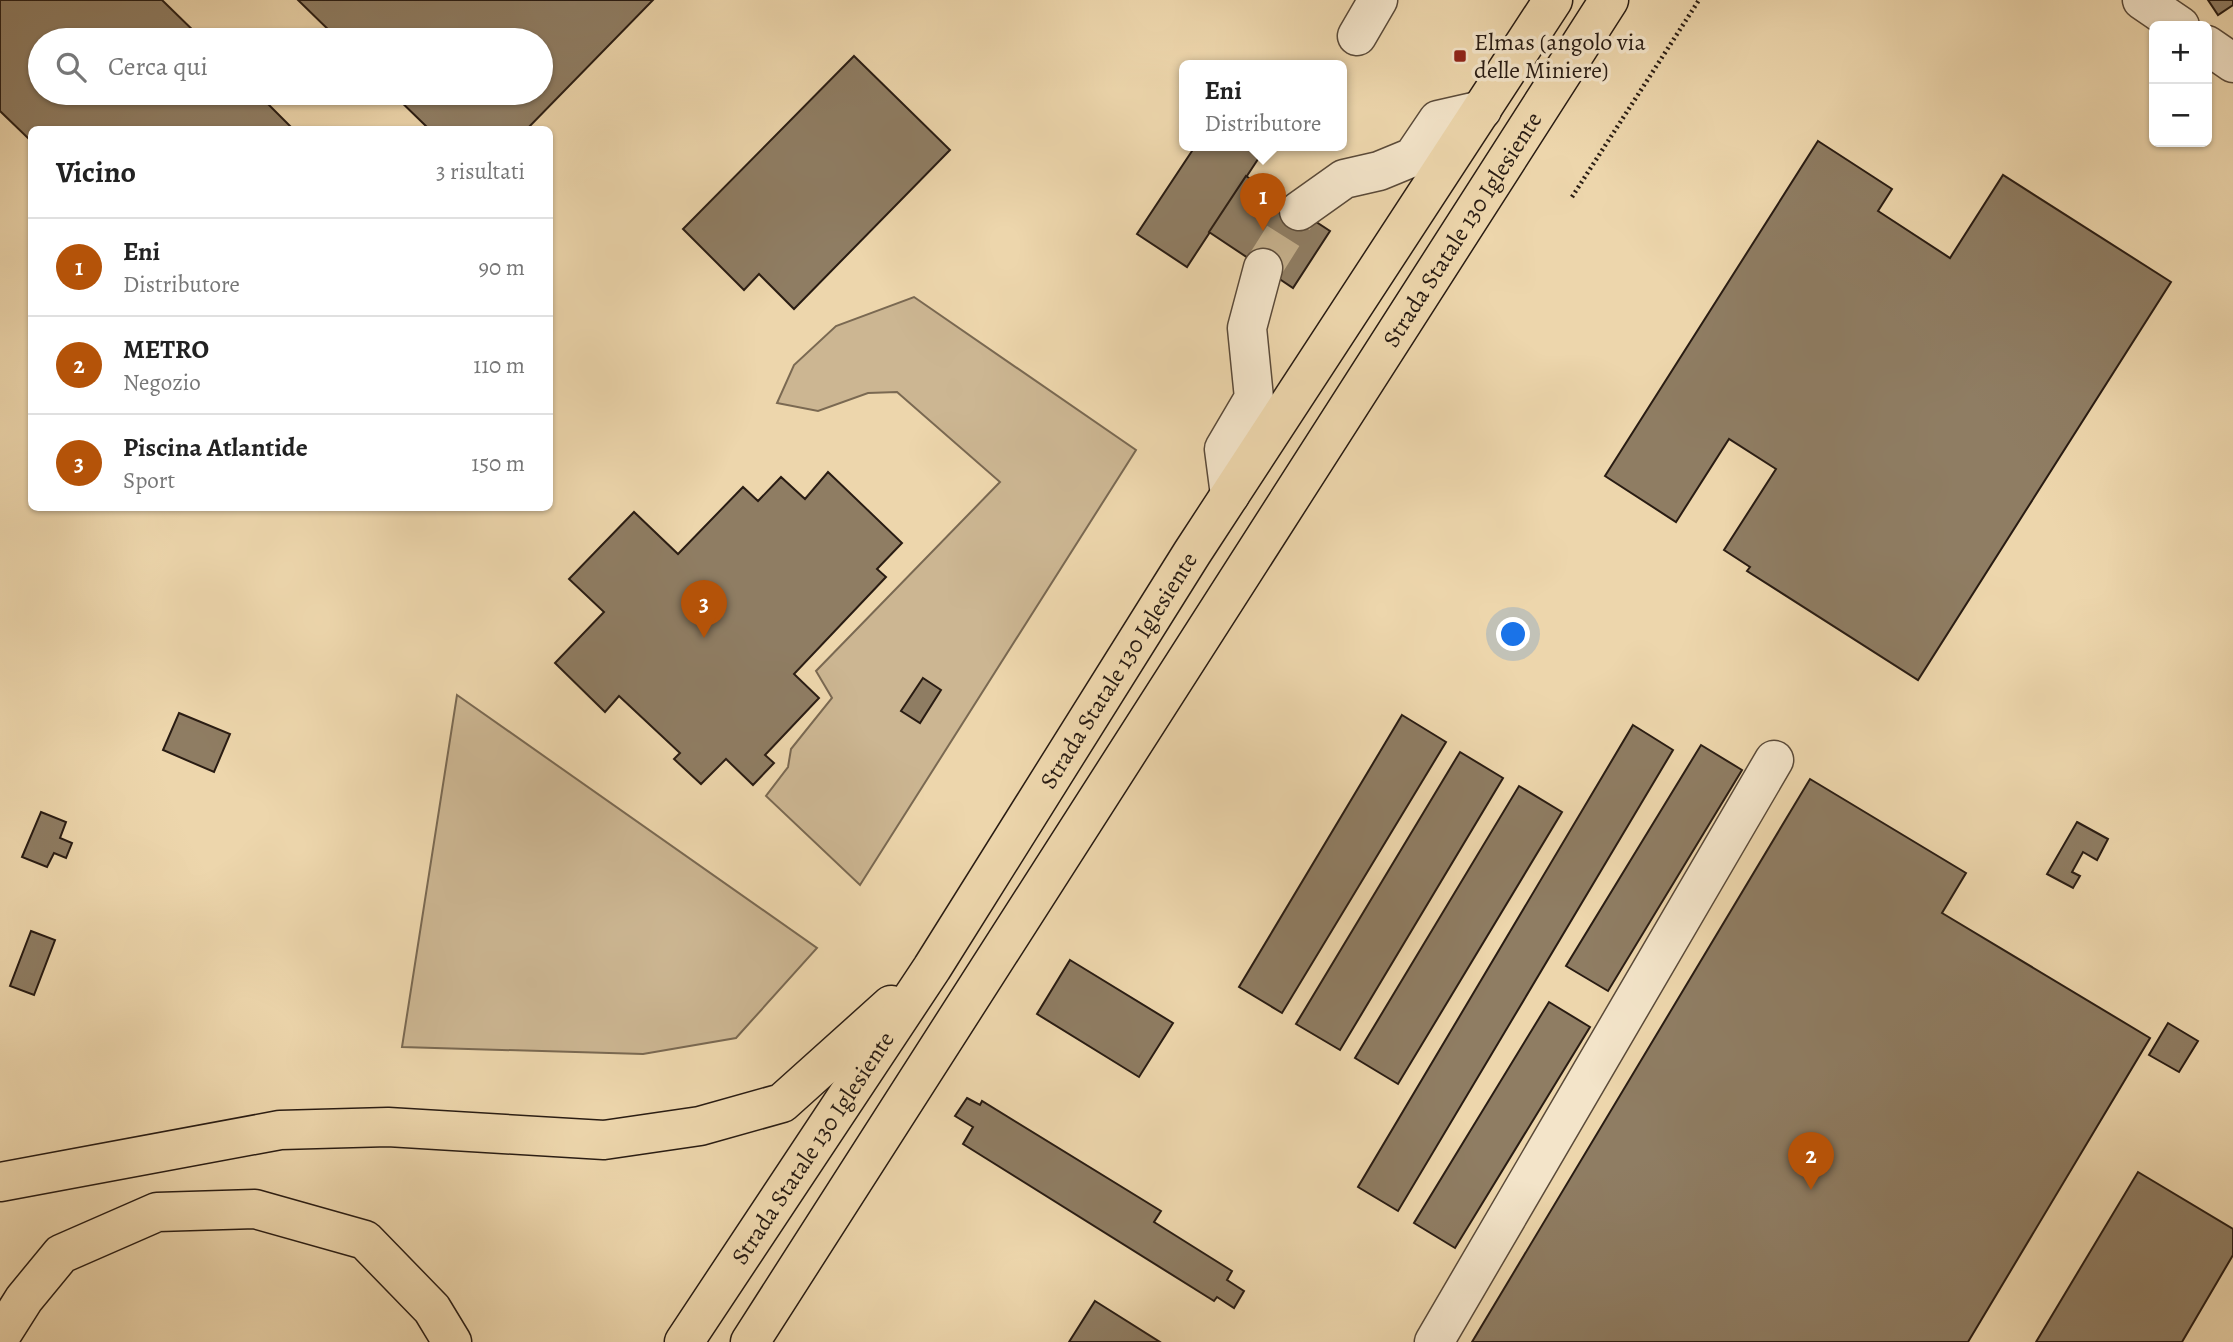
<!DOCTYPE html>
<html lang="it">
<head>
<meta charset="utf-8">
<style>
	body { margin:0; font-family:Alegreya,serif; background:#f6f6f6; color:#222 }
	.controls { position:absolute; right:21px; top:21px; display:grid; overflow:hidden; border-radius:10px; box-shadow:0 2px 5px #0004 }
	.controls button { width:63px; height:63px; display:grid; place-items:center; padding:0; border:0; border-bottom:2px solid #e0e0e0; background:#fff; color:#222; font:35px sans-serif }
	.you { position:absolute; left:1514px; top:635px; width:24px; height:24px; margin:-18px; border:5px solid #fff; border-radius:50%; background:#1a73e8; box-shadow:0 0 0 10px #1a73e833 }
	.badge { display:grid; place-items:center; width:46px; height:46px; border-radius:50%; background:#b45309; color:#fff; font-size:23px; font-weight:700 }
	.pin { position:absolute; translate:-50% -58px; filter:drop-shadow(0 2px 4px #0008) }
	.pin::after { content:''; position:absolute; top:37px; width:24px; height:21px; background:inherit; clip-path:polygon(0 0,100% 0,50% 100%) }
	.popup { position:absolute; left:1179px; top:60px; width:168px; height:91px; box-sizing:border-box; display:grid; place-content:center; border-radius:10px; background:#fff; filter:drop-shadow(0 2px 5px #0005); font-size:23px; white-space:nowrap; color:#767676 }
	.popup b { font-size:26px; color:#222 }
	.popup::after { content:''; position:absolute; left:50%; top:100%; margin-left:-14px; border:14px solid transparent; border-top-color:#fff }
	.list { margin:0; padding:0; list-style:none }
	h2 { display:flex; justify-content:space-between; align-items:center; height:91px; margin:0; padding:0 28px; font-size:30px }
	h2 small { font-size:23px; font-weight:400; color:#767676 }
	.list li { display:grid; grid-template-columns:46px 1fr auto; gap:21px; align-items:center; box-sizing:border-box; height:98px; padding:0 28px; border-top:2px solid #e0e0e0 }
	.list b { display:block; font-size:26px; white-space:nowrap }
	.list p { margin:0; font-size:23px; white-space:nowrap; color:#767676 }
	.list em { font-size:23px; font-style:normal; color:#767676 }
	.icon { flex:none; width:38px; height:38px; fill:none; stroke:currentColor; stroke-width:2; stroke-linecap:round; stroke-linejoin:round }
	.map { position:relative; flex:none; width:2233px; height:1342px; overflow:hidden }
	.search { position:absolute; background:#fff; box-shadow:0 2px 5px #0004; left:28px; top:28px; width:525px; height:77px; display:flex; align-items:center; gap:18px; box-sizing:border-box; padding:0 24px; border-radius:38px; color:#767676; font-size:26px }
	.panel { position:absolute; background:#fff; box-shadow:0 2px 5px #0004; left:28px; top:126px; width:525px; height:385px; border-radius:10px }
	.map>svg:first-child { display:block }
</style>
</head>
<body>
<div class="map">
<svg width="2233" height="1342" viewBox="0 0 2233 1342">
	<rect width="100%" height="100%" fill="#edd6ac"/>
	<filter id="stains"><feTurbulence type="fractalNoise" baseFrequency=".00286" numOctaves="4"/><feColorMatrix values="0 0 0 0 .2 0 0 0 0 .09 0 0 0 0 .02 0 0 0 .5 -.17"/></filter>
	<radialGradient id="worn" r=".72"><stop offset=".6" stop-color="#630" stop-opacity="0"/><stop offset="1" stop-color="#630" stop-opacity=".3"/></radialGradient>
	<g fill="#ccb692" stroke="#7a6952" stroke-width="2">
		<polygon points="914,297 1136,450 860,885 766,796 788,767 791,749 832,698 816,671 1000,482 897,392 868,393 818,411 777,403 794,365 836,326"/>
		<polygon points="457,695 817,948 736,1038 643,1054 402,1047"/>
	</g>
	<g fill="#8f7d63" stroke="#291c13" stroke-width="2">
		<polygon points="0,0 162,0 203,40 40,40 40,93 257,93 294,130 32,130 32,142 0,111"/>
		<polygon points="298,0 653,0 526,130 430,130 392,93 541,93 541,40 339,40"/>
		<polygon points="2208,0 2233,0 2233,5 2218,15"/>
		<polygon points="854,56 950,150 794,309 759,274 744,290 683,229"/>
		<polygon points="1818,141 1892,189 1878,211 1950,258 2003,175 2171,282 1918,680 1747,571 1750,567 1724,550 1776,469 1729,439 1676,522 1605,476"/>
		<polygon points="1196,145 1266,147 1187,267 1137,234"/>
		<polygon points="1246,176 1330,231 1293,288 1209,232"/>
		<polygon points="828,472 902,543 877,569 886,577 794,674 819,698 765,755 774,763 753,785 726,759 701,784 674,759 680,753 619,696 605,712 555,663 604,612 569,579 634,512 678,554 743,487 758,501 781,477 805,499"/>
		<polygon points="923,678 941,690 920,723 901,711"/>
		<polygon points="179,713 230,734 214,772 163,750"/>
		<polygon points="1402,715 1446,742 1282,1013 1239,987"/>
		<polygon points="1633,725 1673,750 1398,1211 1358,1187"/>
		<polygon points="1701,745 1742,770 1608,991 1566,966"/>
		<polygon points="1460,752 1503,778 1340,1050 1296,1024"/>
		<polygon points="1810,779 1966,873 1942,913 2150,1038 1968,1342 1472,1342"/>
		<polygon points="1519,786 1562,812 1398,1084 1355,1058"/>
		<polygon points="41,812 66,822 60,838 72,843 66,858 54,853 47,867 22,857"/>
		<polygon points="2077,822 2108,839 2097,860 2083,852 2072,872 2080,876 2073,888 2047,874"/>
		<polygon points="31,931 55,940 34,995 10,986"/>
		<polygon points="1070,960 1173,1023 1139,1077 1037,1014"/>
		<polygon points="1549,1002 1590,1027 1455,1248 1414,1223"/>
		<polygon points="2168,1023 2198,1041 2179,1072 2149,1055"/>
		<polygon points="967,1098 980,1105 982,1101 1161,1211 1154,1222 1232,1271 1227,1280 1244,1291 1234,1308 1217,1297 1214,1301 963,1144 973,1127 955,1116"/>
		<polygon points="2138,1172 2233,1229 2233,1255 2182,1342 2036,1342"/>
		<polygon points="1095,1301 1160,1342 1069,1342"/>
	</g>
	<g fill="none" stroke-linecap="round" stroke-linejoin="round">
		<polyline stroke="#c6b18d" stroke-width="38" stroke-dasharray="38 19" stroke-linecap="butt" points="1263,268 1299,211"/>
		<g stroke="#5a4a39" stroke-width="41">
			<g id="minor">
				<polyline points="2142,0 2180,26"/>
				<polyline points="1357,36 1378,0"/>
				<polyline points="2207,45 2233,63"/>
				<polyline points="1299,211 1344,179 1379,171 1413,157 1438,120 1482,110"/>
				<polyline points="1230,495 1224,449 1254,398 1247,328 1263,268"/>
				<polyline points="1434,1342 1774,760"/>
			</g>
		</g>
		<g stroke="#291c13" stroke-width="41">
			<g id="highway">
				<polyline points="0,1182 280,1130 388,1127 604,1140 700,1126 782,1103 891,1005"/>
				<polyline points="0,1337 24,1299 61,1254 157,1212 255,1209 365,1240 432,1309 452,1342"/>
				<path id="s1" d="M 684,1342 L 932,968 L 1192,553 L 1553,0"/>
				<path id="s2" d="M 750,1342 L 1609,0"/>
			</g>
		</g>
		<polyline stroke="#291c13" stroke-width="4.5" stroke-dasharray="2 3.5" stroke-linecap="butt" points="1572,197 1699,0"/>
		<use href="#minor" stroke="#f3e4c9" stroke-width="38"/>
		<use href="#highway" stroke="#edd6ac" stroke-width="38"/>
	</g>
	<rect fill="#8f2418" stroke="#f3e4c9" stroke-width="2.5" x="1453" y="49" width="14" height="14" rx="3.5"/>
	<g text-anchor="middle" stroke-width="7" stroke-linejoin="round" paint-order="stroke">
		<g font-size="24" fill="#291c13" stroke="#f3e4c9" text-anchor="start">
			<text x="1474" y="50">Elmas (angolo via<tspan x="1474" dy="28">delle Miniere)</tspan></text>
		</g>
		<g font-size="24" fill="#291c13" stroke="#f3e4c9">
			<text dy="8" stroke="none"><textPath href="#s2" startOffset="1321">Strada Statale 130 Iglesiente</textPath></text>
			<text dy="8" stroke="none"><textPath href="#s1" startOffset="800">Strada Statale 130 Iglesiente</textPath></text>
			<text dy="8" stroke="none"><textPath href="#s1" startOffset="233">Strada Statale 130 Iglesiente</textPath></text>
		</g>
	</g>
	<rect width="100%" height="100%" filter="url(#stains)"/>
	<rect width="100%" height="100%" fill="url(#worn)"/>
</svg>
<div class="controls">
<button>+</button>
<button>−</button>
</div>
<div class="you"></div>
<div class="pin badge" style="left:1263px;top:231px">1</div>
<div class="popup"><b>Eni</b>Distributore</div>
<div class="pin badge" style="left:1811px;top:1190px">2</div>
<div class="pin badge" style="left:704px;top:638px">3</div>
<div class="search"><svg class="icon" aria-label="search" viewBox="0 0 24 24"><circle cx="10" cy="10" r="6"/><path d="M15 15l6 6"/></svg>Cerca qui</div>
<section class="panel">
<h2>Vicino<small>3 risultati</small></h2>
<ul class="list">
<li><span class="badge">1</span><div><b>Eni</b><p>Distributore</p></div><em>90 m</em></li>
<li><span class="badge">2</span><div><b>METRO</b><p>Negozio</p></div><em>110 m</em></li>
<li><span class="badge">3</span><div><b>Piscina Atlantide</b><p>Sport</p></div><em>150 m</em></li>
</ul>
</section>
</div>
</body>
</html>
